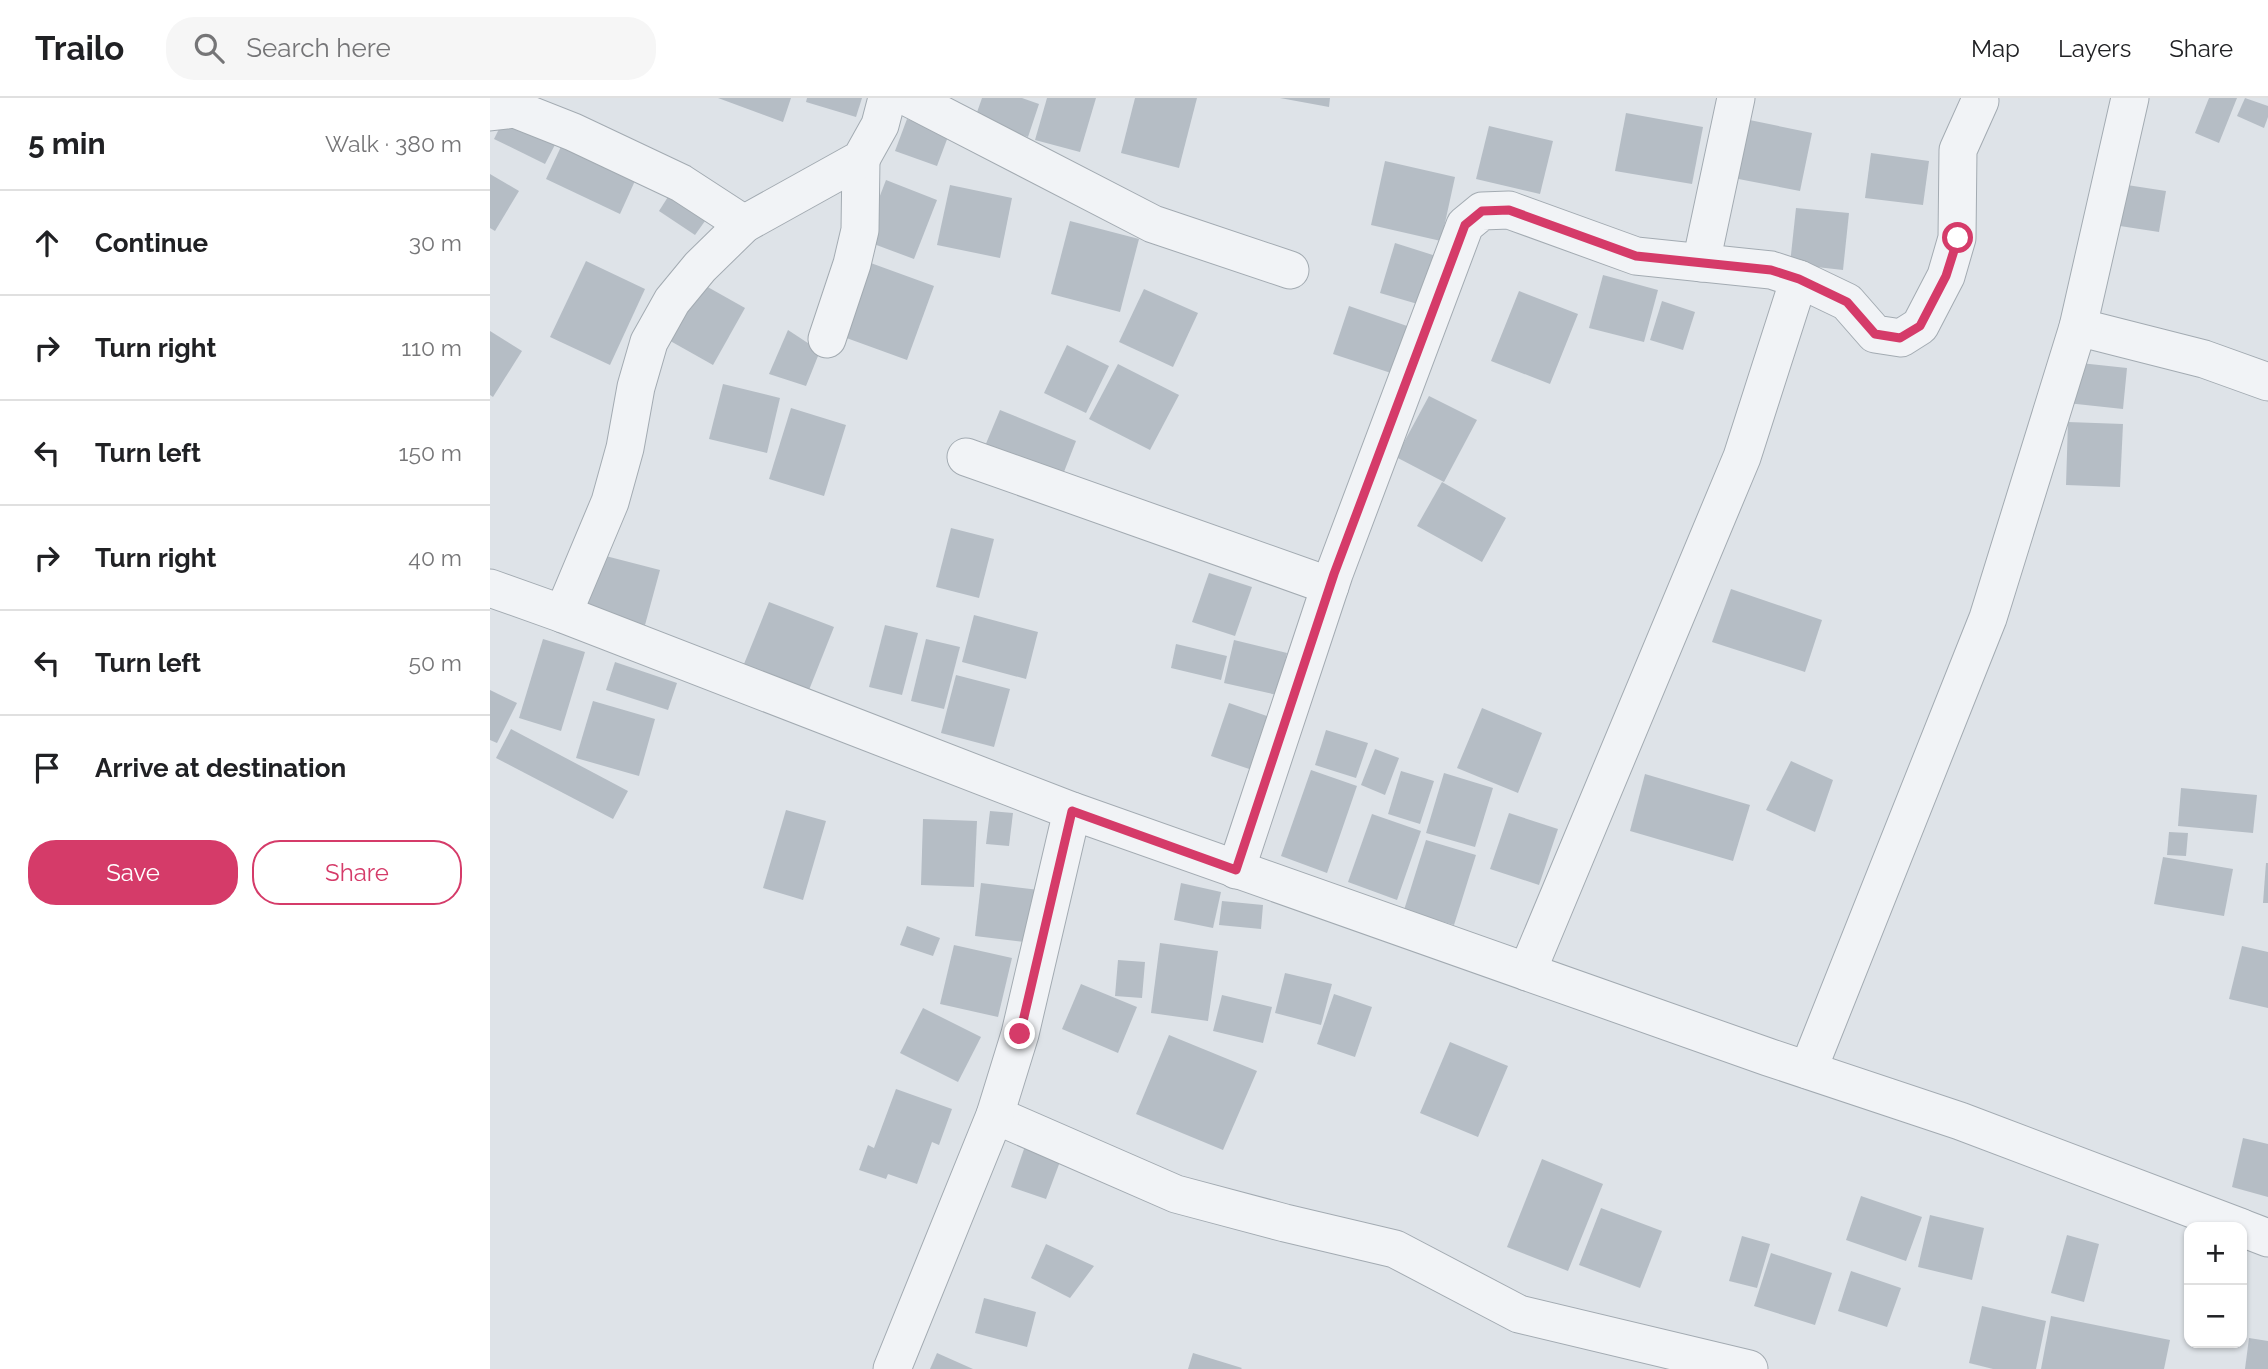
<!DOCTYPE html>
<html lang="en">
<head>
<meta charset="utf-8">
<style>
	body { margin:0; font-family:Raleway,sans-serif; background:#f6f6f6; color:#202124 }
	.controls { position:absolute; right:21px; bottom:21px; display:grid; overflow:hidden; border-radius:14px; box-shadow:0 2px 5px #0004 }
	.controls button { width:63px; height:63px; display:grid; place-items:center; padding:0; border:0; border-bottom:2px solid #e0e0e0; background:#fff; color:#202124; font:35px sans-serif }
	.stop { position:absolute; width:21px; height:21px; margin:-16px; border:5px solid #d53b69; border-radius:50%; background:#fff }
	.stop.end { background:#d53b69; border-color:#fff; box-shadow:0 2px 7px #0008 }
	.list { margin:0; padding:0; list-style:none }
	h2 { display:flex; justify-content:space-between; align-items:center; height:91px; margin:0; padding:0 28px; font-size:30px }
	h2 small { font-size:23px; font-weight:400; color:#757577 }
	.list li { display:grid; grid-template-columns:46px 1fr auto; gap:21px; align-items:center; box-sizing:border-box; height:105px; padding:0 28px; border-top:2px solid #e0e0e0 }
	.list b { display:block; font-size:26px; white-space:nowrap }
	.list em { font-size:23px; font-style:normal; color:#757577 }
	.actions { display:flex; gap:14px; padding:21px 28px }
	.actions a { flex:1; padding:16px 0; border:2px solid #d53b69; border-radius:28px; text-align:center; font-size:24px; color:#d53b69 }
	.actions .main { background:#d53b69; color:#fff }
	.icon { flex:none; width:38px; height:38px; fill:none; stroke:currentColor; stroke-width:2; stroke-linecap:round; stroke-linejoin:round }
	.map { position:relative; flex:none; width:1778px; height:1271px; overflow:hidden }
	header { display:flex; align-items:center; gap:42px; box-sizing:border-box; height:98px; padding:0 35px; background:#fff; border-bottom:2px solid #e0e0e0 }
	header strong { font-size:33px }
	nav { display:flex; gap:38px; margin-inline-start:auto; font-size:24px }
	.search { width:490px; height:63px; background:#f6f6f6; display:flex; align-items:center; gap:18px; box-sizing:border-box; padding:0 24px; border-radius:28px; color:#757577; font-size:26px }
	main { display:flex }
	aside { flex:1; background:#fff }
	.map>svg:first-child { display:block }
</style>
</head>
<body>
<header>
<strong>Trailo</strong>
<div class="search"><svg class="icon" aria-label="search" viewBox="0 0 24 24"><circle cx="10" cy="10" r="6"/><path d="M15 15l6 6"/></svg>Search here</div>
<nav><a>Map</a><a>Layers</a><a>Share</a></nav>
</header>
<main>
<aside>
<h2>5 min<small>Walk · 380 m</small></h2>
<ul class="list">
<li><svg class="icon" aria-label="ahead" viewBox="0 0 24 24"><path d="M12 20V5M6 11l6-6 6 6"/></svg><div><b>Continue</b></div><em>30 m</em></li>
<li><svg class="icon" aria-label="right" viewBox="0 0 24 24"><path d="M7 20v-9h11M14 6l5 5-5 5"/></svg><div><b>Turn right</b></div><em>110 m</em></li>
<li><svg class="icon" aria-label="left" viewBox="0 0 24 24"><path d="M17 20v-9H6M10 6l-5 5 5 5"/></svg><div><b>Turn left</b></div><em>150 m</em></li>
<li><svg class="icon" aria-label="right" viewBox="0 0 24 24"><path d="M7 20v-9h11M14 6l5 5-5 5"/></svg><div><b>Turn right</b></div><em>40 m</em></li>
<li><svg class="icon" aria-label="left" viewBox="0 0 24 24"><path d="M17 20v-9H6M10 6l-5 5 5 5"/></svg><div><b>Turn left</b></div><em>50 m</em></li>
<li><svg class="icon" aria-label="arrive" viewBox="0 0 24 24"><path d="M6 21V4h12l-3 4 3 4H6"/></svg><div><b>Arrive at destination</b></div></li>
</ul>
<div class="actions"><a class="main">Save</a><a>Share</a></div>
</aside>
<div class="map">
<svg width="1778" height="1271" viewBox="0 0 1778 1271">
	<rect width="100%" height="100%" fill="#dee3e8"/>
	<g fill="#b5bdc5">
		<polygon points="228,0 301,0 293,24"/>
		<polygon points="317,0 372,0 366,19 316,4"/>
		<polygon points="492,0 532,0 549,6 538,39 485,20"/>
		<polygon points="557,0 606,0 590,54 545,42"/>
		<polygon points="645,0 707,0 689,70 631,55"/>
		<polygon points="790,0 840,0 839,9"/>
		<polygon points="1719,0 1747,0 1729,45 1705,35"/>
		<polygon points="1755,0 1778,8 1778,19 1774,30 1747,18"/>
		<polygon points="17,15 68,41 55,66 4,41"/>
		<polygon points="1136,15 1213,29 1202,86 1125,73"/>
		<polygon points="1245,19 1322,35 1310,93 1233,78"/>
		<polygon points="417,21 459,36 447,68 405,53"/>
		<polygon points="999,28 1063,43 1050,96 986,81"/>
		<polygon points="75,40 149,74 130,116 56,81"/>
		<polygon points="1381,55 1439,63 1433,107 1375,100"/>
		<polygon points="895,63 965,79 951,143 881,127"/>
		<polygon points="0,76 29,93 5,133 0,130"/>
		<polygon points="396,82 447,102 424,161 373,142"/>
		<polygon points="1624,85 1676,93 1669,134 1617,126"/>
		<polygon points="460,87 522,100 510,160 447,147"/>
		<polygon points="183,91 220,116 205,137 169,113"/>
		<polygon points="1306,110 1359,115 1353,172 1300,166"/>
		<polygon points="580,123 649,141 630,214 561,196"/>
		<polygon points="905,145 946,158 931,207 890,195"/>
		<polygon points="96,163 155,191 120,267 60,239"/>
		<polygon points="378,164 444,188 417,262 351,238"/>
		<polygon points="1113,177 1168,192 1154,244 1099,230"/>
		<polygon points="207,183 255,210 223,267 175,240"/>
		<polygon points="654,191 708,215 683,269 629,244"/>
		<polygon points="1029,193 1088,216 1060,286 1001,263"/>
		<polygon points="1172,203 1205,214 1193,252 1160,242"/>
		<polygon points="859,208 920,229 904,276 843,256"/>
		<polygon points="298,232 330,253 316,288 279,276"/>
		<polygon points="0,233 32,253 3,299 0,297"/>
		<polygon points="577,247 619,268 596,315 554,295"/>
		<polygon points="1581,264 1637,270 1633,311 1577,305"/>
		<polygon points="628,266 689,297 660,352 599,321"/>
		<polygon points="233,286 290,300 277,355 219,341"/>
		<polygon points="939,298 987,322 954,384 906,359"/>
		<polygon points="301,310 356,327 334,398 279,381"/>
		<polygon points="510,312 586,343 572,379 495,348"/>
		<polygon points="1578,324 1633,326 1630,389 1576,387"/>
		<polygon points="952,384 1016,420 992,464 927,428"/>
		<polygon points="461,430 504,441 489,500 446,489"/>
		<polygon points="108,456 170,472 155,527 94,512"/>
		<polygon points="719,475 762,489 745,538 702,524"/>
		<polygon points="1241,491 1332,522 1315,574 1222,544"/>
		<polygon points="279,504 344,529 319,592 254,566"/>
		<polygon points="484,517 548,534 536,581 472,564"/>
		<polygon points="395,527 428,535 412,597 379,589"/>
		<polygon points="53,541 95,554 71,633 29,620"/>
		<polygon points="436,541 470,549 454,611 421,603"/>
		<polygon points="744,542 797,555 787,597 734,585"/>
		<polygon points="686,546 737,558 731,582 681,570"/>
		<polygon points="125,564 187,585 178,612 116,592"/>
		<polygon points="466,577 520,591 504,649 451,635"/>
		<polygon points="0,592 27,605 7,645 0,642"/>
		<polygon points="103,603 165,621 149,678 86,660"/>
		<polygon points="739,605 786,621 768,674 721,658"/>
		<polygon points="992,610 1052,635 1028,695 967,670"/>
		<polygon points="21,631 138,693 123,721 6,660"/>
		<polygon points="836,632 878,645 866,680 825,667"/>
		<polygon points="885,651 909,660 895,697 871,687"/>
		<polygon points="1301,663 1343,682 1325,734 1276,712"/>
		<polygon points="821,672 867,688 837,775 791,758"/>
		<polygon points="911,673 944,683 930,726 898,716"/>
		<polygon points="954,675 1003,690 985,749 936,735"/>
		<polygon points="1155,676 1260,707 1243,763 1140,733"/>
		<polygon points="1691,690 1767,697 1763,735 1688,728"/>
		<polygon points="296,712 336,723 313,802 273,790"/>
		<polygon points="500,713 523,715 519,748 496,746"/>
		<polygon points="1019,715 1068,731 1049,787 1000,771"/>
		<polygon points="882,716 931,733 907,802 858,784"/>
		<polygon points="433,721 487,723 484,789 431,787"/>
		<polygon points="1679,734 1698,735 1696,758 1677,757"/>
		<polygon points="936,742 986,757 964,827 914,812"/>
		<polygon points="1673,759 1743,771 1734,818 1664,806"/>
		<polygon points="1776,765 1778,765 1778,805 1773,805"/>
		<polygon points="491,785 549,792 543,845 485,838"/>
		<polygon points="691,785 731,794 723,830 684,822"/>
		<polygon points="732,803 773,807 771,831 729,827"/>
		<polygon points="417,828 450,840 443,858 410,847"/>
		<polygon points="670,845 728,853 718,923 661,915"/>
		<polygon points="464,847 522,860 508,919 450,906"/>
		<polygon points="1752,848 1778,854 1778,910 1739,901"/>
		<polygon points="628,862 655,864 652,900 625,898"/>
		<polygon points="795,875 842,886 831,927 785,915"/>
		<polygon points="591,886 647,909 628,955 572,931"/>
		<polygon points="844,896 882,909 865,959 827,946"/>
		<polygon points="732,897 782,909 773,945 723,933"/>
		<polygon points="433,910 491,939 468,984 410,955"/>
		<polygon points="679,937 767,973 733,1052 646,1016"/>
		<polygon points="960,944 1018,968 988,1039 930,1015"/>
		<polygon points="406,991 462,1011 449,1047 442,1044 427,1086 398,1076 396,1081 369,1072 378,1047 384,1050"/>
		<polygon points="1753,1040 1778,1046 1778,1099 1742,1089"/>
		<polygon points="535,1048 571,1061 556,1101 521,1089"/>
		<polygon points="1052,1061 1113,1086 1078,1173 1017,1149"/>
		<polygon points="1371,1098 1432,1119 1416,1163 1356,1142"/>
		<polygon points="1111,1110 1172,1133 1150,1190 1089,1167"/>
		<polygon points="1440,1117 1494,1130 1482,1182 1428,1169"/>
		<polygon points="1577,1137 1609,1146 1594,1204 1561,1195"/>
		<polygon points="1252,1138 1280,1146 1267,1190 1239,1183"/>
		<polygon points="556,1146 604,1168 580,1200 541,1180"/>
		<polygon points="1281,1155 1342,1175 1325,1227 1264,1208"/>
		<polygon points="1361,1173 1411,1190 1397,1229 1348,1213"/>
		<polygon points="494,1200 546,1214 537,1249 485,1235"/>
		<polygon points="1492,1208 1556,1223 1546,1271 1503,1271 1479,1265"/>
		<polygon points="1561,1218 1680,1242 1674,1271 1551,1271"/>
		<polygon points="1759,1240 1778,1243 1778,1271 1755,1271"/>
		<polygon points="447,1255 483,1271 440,1271"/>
		<polygon points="703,1255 752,1270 751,1271 698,1271"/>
	</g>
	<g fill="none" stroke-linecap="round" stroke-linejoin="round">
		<g stroke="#a3abb2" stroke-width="39">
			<g id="minor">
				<polyline points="419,0 663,126 800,172"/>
				<polyline points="0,14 25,11 83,34 191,85 254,126"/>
				<polyline points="1211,165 1246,0"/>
				<polyline points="1588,229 1714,261 1778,284"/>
				<polyline points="337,241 362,166 370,132 371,61"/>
				<polyline points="476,359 840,488"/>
				<polyline points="0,490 73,516 582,713 1278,959 1470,1023 1750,1129"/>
				<polyline points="73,516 120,404 135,350 146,289 159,244 182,203 210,169 254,126 371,61 390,27 397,0"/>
				<polyline points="746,772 844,476 975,127 992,113 1019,112 1146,158 1281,172 1309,181 1357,204 1385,236 1411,240 1430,228 1456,178 1467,140 1468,52 1490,3"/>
				<polyline points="1037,874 1252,359 1309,181"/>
				<polyline points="1318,972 1498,520 1588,229 1640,0"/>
				<polyline points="505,1017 686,1096 795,1125 905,1151 1029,1216 1259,1271"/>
				<polyline points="1752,1130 1778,1140"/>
				<polyline points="402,1271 505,1017 530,936 582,713"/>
			</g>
		</g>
		<use href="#minor" stroke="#f1f3f6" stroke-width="37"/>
	</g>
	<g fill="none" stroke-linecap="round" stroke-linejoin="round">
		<polyline stroke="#d53b69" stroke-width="9" points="530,936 582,713 746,772 844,476 975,127 992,113 1019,112 1146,158 1281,172 1309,181 1357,204 1385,236 1410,240 1430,228 1456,178 1468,140"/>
	</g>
</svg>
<div class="controls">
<button>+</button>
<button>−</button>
</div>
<div class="stop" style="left:1468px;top:140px"></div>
<div class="stop end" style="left:530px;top:936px"></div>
</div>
</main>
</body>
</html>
